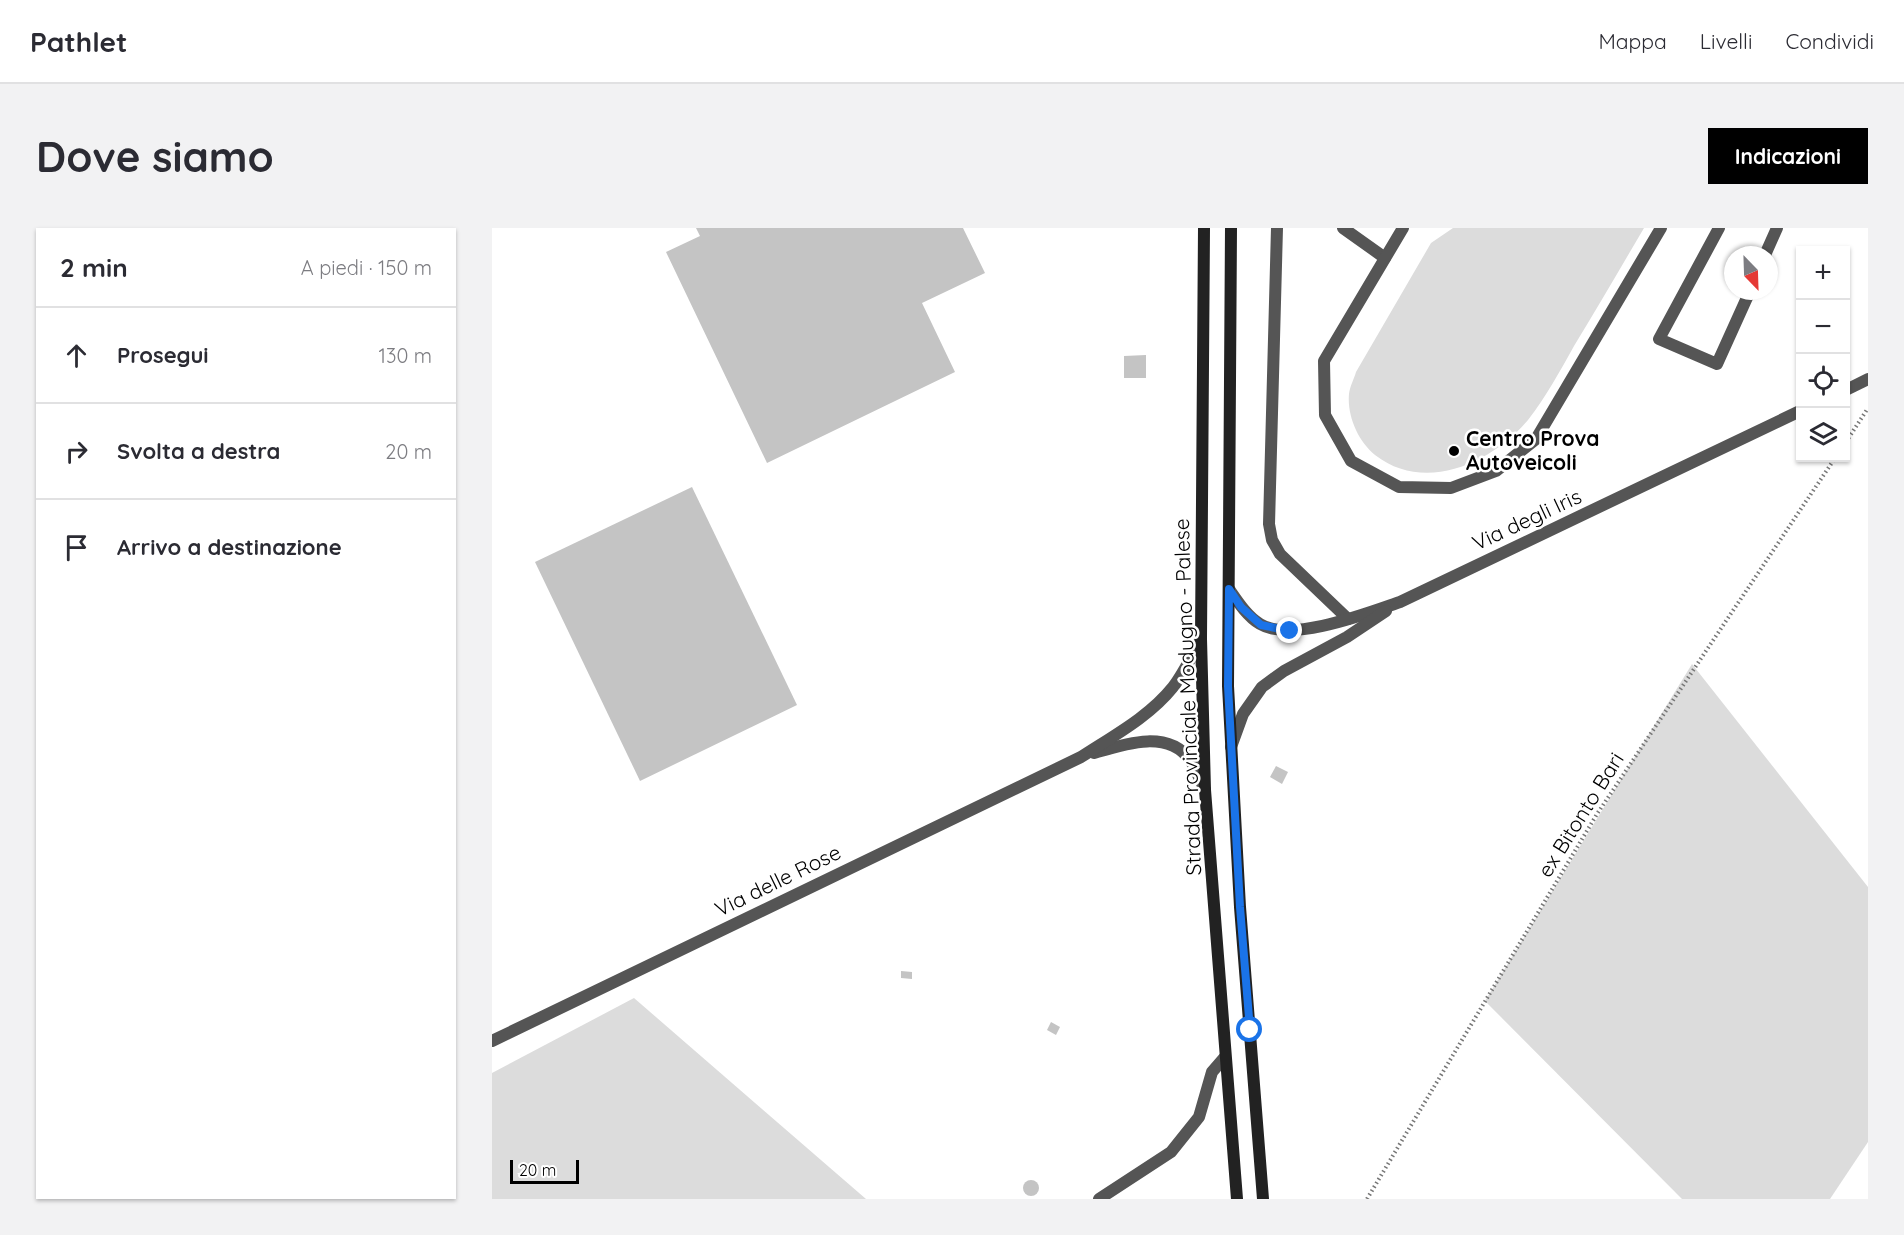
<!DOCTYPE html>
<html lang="it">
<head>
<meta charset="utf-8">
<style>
	body { margin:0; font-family:Quicksand,sans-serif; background:#f2f2f3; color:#2b2b33 }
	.controls { position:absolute; right:18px; top:18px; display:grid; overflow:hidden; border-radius:0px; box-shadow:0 2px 4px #0004 }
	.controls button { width:54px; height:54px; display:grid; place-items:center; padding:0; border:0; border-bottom:2px solid #e1e1e2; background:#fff; color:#2b2b33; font:30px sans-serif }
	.compass { position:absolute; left:1232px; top:18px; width:54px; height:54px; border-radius:50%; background:#fff; box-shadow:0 2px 4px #0004; rotate:157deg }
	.scale { position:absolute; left:18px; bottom:15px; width:69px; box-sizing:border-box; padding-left:6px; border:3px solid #000; border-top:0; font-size:16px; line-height:21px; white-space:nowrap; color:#000; -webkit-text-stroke:4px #fff; paint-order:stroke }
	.stop { position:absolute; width:18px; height:18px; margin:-14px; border:4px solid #1a73e8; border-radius:50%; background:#fff }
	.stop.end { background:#1a73e8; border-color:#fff; box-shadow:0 2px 6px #0008 }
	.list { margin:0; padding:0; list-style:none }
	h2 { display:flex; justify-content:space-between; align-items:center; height:78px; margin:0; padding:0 24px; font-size:26px }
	h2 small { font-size:20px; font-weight:400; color:#7c7c81 }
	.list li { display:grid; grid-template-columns:39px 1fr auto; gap:18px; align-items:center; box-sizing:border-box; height:96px; padding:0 24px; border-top:2px solid #e1e1e2 }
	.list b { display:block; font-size:22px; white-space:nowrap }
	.list em { font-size:20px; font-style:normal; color:#7c7c81 }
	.icon { flex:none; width:33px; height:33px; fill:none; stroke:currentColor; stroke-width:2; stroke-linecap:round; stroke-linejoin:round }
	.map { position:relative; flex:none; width:1376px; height:971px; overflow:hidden; border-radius:0px }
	header { display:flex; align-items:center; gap:36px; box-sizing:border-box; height:84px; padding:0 30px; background:#fff; border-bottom:2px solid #e1e1e2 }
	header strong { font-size:28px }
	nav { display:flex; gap:33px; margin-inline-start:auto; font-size:21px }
	.intro { display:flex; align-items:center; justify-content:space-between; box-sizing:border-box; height:144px; padding:0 36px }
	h1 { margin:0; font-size:42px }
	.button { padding:15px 27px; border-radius:0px; background:#000; color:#fff; font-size:21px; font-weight:700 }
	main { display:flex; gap:36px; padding:0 36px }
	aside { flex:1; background:#fff; border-radius:0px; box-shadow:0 2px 4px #0004 }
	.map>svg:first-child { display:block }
</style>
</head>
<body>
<header>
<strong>Pathlet</strong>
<nav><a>Mappa</a><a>Livelli</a><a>Condividi</a></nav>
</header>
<div class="intro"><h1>Dove siamo</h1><a class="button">Indicazioni</a></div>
<main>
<aside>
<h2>2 min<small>A piedi · 150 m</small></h2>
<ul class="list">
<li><svg class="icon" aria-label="ahead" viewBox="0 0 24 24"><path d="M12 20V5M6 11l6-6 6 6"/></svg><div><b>Prosegui</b></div><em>130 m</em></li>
<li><svg class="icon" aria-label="right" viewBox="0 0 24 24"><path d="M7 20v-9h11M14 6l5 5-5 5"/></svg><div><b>Svolta a destra</b></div><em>20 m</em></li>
<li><svg class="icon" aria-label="arrive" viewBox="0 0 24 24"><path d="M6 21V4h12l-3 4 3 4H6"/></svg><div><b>Arrivo a destinazione</b></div></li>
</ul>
</aside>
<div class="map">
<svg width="1376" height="971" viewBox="0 0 1376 971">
	<rect width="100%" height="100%" fill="#fff"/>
	<g fill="#dcdcdc">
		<path d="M 961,0 L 1152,0 C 1129,39 1106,79 1082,118 C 1068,143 1054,169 1036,192 C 1000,235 933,266 883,227 C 866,213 855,188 857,166 C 858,158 862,151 864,144 L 939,15 Z"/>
		<polygon points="1200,436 1376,659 1376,914 1338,971 1190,971 993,773"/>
		<polygon points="142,770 374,971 0,971 0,845"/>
	</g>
	<g fill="#c4c4c4">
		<polygon points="204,0 471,0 493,45 430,75 463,144 275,235 174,24 208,8"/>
		<polygon points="654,127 654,150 632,150 632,128"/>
		<polygon points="200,259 305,477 148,553 43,334"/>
		<polygon points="784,538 796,544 790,556 778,549"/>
		<polygon points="409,743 420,744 420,751 409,750"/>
		<polygon points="559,794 568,799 564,807 555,802"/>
		<circle cx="539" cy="960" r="8"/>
	</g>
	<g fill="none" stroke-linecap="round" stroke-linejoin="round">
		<g stroke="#777" stroke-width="4" stroke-dasharray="1.5 3" stroke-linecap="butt">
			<polyline points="1354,214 1376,180"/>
			<polyline points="875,971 1105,586 1343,230"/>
		</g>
		<g stroke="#555" stroke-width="12">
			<polyline points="851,0 893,30"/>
			<polyline points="911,0 832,133 833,187 859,233 907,259 959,260 1004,243 1044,211 1169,0"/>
			<polyline points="1227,0 1167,111 1225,136 1258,63"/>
			<polyline points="1273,27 1285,0"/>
		</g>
		<g stroke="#555" stroke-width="12">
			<polyline points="785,0 777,296 780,312 788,326 856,391"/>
			<polyline points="607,971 679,924 707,889 720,844 733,829"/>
		</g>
		<g stroke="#555" stroke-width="12">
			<polyline points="1354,162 1376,151"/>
			<path d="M 737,361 C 746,374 755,388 768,396 C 799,415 876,385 908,374 L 1308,183"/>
			<polyline points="739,519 751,486 770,459 792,443 855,409 894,383"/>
			<path d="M 602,525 C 632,516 676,501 698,532 C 704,541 708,552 713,562"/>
			<path d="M 0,813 L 589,529 C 621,508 657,489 681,459 C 692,445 700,427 709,411"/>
		</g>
		<g stroke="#222" stroke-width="12">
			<polyline points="712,0 709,411 713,562 745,971"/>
			<polyline points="739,0 736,458 748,679 771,971"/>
		</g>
	</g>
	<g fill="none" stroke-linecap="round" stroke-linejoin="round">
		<polyline stroke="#1a73e8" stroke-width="8" points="758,802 748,679 736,458 737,361 749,379 769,397 798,403"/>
	</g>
	<circle fill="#000" stroke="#fff" stroke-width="2" cx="962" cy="223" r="6"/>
	<g text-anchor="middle" stroke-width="5" stroke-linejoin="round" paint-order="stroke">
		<g font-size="21" font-weight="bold" fill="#000" stroke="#fff" text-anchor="start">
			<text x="974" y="218">Centro Prova<tspan x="974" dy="24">Autoveicoli</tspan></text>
		</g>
		<g font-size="21" fill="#000" stroke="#fff">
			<text transform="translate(1035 292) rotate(-25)" y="7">Via degli Iris</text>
			<text transform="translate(696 469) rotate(-92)" y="7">Strada Provinciale Modugno - Palese</text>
			<text transform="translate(1089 587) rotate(-58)" y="7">ex Bitonto Bari</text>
			<text transform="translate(286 653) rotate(-26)" y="7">Via delle Rose</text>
		</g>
	</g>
</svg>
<div class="controls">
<button>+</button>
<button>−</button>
<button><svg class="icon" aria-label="locate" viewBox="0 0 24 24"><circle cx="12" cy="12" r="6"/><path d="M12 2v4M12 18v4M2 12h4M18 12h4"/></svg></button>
<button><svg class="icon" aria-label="layers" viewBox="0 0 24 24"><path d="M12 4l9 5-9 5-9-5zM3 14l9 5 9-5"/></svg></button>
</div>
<svg class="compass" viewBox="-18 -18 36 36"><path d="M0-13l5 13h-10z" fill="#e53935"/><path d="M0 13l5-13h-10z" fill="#7c7c81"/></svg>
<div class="scale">20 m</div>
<div class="stop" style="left:758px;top:802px"></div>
<div class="stop end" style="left:798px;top:403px"></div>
</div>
</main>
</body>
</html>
